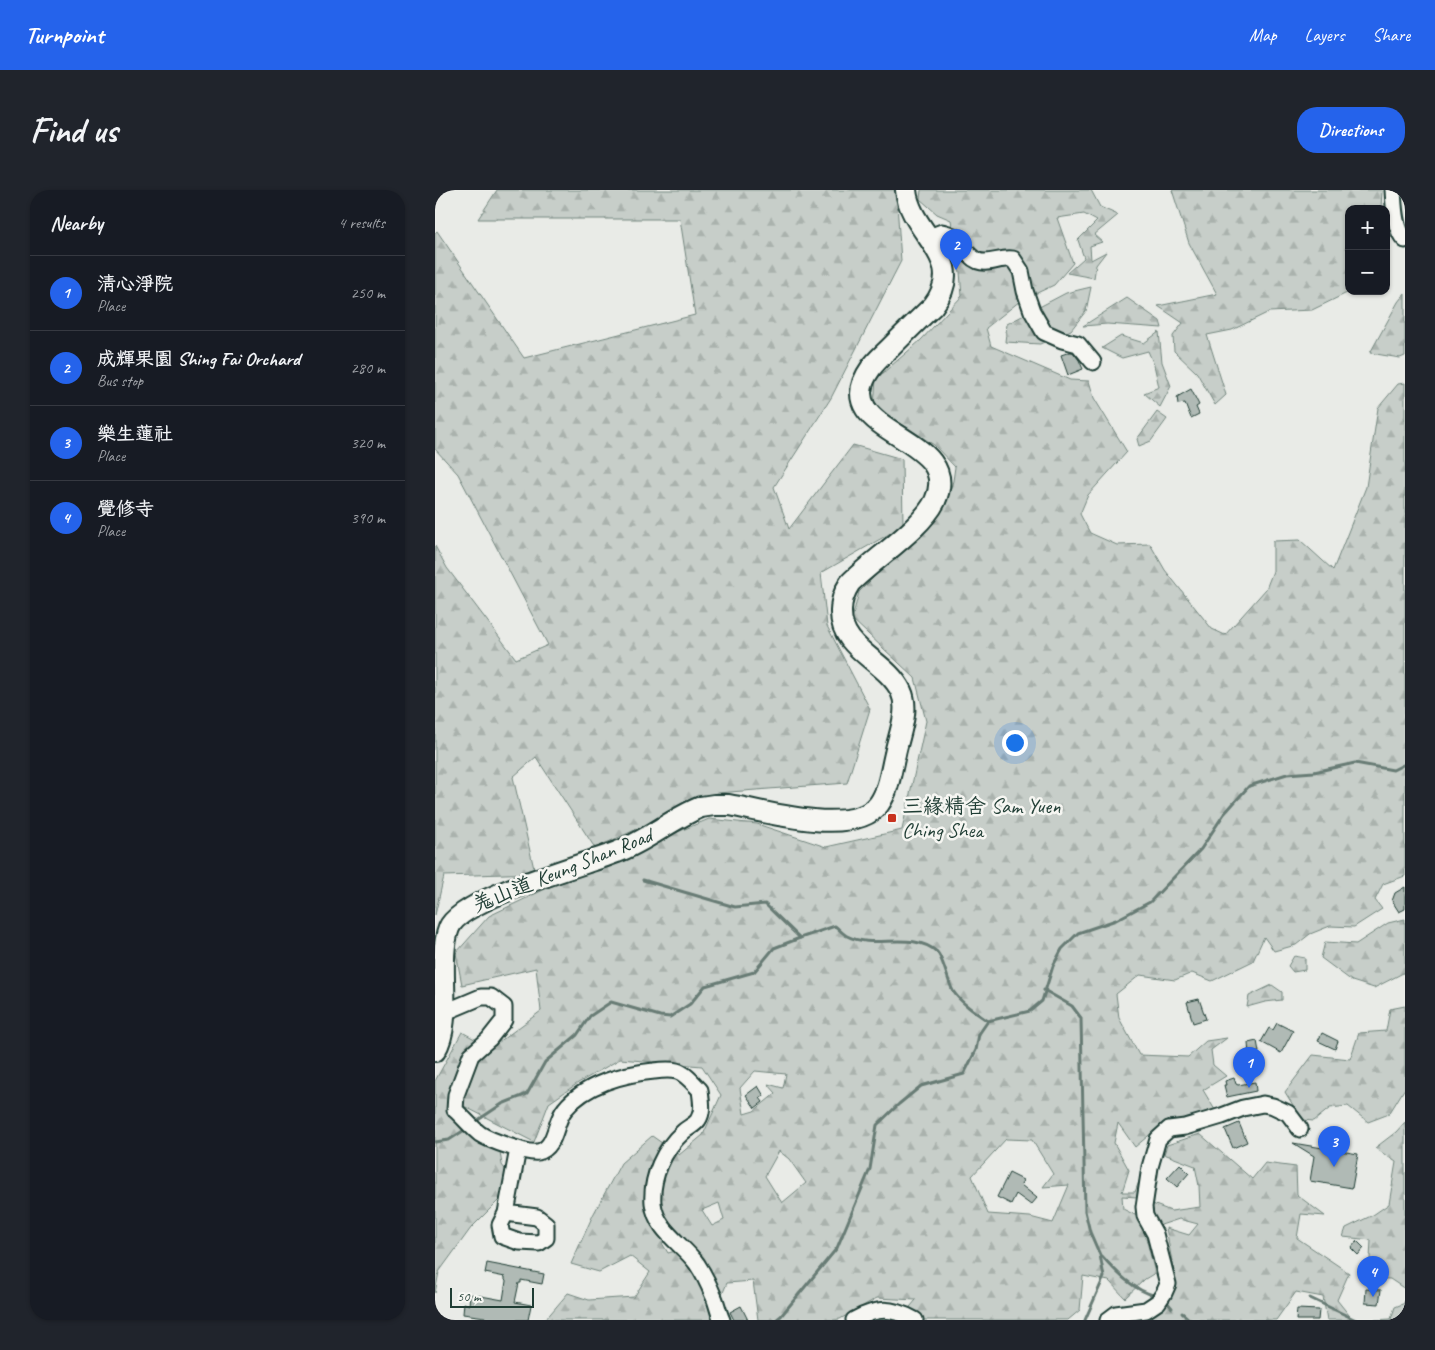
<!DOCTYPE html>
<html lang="en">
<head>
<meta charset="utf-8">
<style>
	body { margin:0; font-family:Caveat,"LXGW WenKai TC",sans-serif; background:#20242c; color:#f1f3f6 }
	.controls { position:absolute; right:15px; top:15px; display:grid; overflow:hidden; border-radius:10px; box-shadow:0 1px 4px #0004 }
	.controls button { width:45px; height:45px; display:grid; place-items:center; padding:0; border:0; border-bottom:1px solid #363941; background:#171b24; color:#f1f3f6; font:25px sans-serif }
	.scale { position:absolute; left:15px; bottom:12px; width:84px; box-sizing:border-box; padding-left:5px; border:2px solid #1f3d34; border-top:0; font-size:14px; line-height:18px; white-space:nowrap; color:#1f3d34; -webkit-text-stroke:4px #f6f6f2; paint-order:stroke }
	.you { position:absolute; left:579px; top:552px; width:18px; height:18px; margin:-12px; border:4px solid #fff; border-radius:50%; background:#1a73e8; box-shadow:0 0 0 8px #1a73e833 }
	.badge { display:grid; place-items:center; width:32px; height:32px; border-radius:50%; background:#2563eb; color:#fff; font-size:16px; font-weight:700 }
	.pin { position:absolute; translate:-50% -41px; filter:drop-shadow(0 1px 2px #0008) }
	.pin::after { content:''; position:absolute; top:26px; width:18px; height:15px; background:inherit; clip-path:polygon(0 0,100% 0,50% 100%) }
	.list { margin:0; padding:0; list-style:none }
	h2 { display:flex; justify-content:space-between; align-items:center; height:65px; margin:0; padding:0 20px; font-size:21px }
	h2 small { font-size:16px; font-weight:400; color:#9ea1a6 }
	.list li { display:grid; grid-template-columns:32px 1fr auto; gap:15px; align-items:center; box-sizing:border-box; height:75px; padding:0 20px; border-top:1px solid #363941 }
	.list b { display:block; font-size:19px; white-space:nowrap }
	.list p { margin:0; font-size:16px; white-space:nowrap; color:#9ea1a6 }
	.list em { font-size:16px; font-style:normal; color:#9ea1a6 }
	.map { position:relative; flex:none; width:970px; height:1130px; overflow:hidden; border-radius:20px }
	header { display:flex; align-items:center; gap:30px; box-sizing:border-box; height:70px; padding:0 25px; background:#2563eb; color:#fff }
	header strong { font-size:24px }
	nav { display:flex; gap:28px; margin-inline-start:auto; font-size:18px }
	.intro { display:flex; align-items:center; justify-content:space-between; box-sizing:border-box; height:120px; padding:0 30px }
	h1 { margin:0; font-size:35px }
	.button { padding:12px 22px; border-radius:20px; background:#2563eb; color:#fff; font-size:18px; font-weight:700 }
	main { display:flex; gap:30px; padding:0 30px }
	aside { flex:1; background:#171b24; border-radius:20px; box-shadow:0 1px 4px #0004 }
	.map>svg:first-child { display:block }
</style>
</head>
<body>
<header>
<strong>Turnpoint</strong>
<nav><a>Map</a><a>Layers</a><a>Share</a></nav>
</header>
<div class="intro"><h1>Find us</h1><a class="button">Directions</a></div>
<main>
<aside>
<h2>Nearby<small>4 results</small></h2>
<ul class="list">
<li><span class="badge">1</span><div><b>清心淨院</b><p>Place</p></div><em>250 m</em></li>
<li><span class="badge">2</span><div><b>成輝果園 Shing Fai Orchard</b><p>Bus stop</p></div><em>280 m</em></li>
<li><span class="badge">3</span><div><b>樂生蓮社</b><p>Place</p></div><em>320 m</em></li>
<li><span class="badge">4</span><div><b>覺修寺</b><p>Place</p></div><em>390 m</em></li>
</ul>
</aside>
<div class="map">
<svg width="970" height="1130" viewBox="0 0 970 1130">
	<defs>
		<pattern id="forest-firs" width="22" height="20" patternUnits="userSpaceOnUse" patternTransform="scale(1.25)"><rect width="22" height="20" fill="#c7cec9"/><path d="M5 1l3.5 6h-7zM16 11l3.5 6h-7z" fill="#aab2ad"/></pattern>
	</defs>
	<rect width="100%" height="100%" fill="#e9ebe7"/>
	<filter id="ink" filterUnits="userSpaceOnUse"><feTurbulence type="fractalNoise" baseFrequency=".02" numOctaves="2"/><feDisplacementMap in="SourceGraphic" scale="10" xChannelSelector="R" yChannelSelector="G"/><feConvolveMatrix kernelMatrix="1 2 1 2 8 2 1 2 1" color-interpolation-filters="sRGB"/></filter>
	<g filter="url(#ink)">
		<g fill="url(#forest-firs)" stroke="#73867e" fill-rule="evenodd">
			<polygon points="62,0 461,0 466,71 396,208 339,297 354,339 418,255 467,269 468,336 386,383 392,436 435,519 412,593 282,603 160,658 101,567 78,587 100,683 9,686 0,725 0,356 12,378 81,469 113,455 23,284 0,259 0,43 2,41 89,168 260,125 245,29 43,29"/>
			<path d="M 486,0 L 656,0 L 665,17 L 683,25 L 659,45 L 667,52 L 655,56 L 656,70 L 671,62 L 661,75 L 659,88 L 632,83 L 649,68 L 643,50 L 662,31 L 649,24 L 622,28 L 638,73 L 619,95 L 585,111 L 551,138 L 556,156 L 635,190 L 654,191 L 659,208 L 692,262 L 653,305 L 645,324 L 655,343 L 682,355 L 715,354 L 730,380 L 777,439 L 790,445 L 831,399 L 838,381 L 838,351 L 865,350 L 898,380 L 931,297 L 943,218 L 963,194 L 970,193 L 970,686 L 948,694 L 940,710 L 947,719 L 919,737 L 895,736 L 875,744 L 861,755 L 839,761 L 829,747 L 818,771 L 777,791 L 757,783 L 740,790 L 705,785 L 681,804 L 684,828 L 704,865 L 753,867 L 771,851 L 792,848 L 776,860 L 778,875 L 791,886 L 768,900 L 780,920 L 753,930 L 732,930 L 700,957 L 683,933 L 679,953 L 694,980 L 687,1002 L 700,1002 L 706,986 L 706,1003 L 702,1007 L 687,1006 L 688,1019 L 706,1028 L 720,1083 L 710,1089 L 690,1108 L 674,1091 L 648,1086 L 645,1120 L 633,1130 L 464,1130 L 481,1110 L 442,1108 L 405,1129 L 398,1130 L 323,1130 L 318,1091 L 292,1093 L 278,1126 L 281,1130 L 110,1130 L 133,1103 L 154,1110 L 199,1107 L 215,1082 L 195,1066 L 164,1082 L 136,1074 L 158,1025 L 186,973 L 217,946 L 244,965 L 268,945 L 286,905 L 267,876 L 185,869 L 143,893 L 114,913 L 99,952 L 13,908 L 12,920 L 65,962 L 67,975 L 84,999 L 65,1009 L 36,1038 L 4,1082 L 0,1103 L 0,891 L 27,842 L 56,858 L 106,821 L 101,778 L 27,795 L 21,763 L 54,726 L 146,682 L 274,629 L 322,634 L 391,657 L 467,640 L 491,531 L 480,488 L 417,429 L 424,402 L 510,316 L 518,291 L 520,277 L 499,255 L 439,216 L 441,189 L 486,150 L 527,106 L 525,82 L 516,30 L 502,24 L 485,9 ZM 320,881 L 351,884 L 348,898 L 333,894 L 341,903 L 319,921 L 309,924 L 305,898 ZM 571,949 L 597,950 L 618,984 L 608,997 L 634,995 L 618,1033 L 595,1027 L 553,1024 L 537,986 ZM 344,961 L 354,969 L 371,993 L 347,1013 L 330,986 ZM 284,1013 L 289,1030 L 277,1036 L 267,1020 ZM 247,1047 L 252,1058 L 233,1063 L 227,1053 Z"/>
			<polygon points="737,0 947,0 946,19 914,19 914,101 916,101 877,120 834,122 797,140 772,145 791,205 780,215 762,183 739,161 738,146 748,133 723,116 782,104 754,53"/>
			<polygon points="656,97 651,121 636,140 605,154 570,152 572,134 631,103"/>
			<polygon points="970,103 970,166 965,168 935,163 963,112"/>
			<polygon points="692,108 725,131 727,138 672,134 648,136"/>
			<polygon points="724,142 727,172 736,196 725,217 709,203 724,197 719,175 713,161 687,168 667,158 686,146 709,153"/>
			<polygon points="722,222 732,229 716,251 704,256 702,249"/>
			<polygon points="970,729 970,782 939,798 917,791 886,768 890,752 921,754 953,733"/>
			<polygon points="859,766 870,768 870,780 858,782 853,776"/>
			<polygon points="837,795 847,802 847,810 830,812 812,817 814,806"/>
			<polygon points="970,816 970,898 954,924 933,932 913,916 895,918 879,931 867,930 850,902 878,865 915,869 924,843 951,841 955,819"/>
			<polygon points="970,932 970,1099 955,1089 934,1088 936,1050 908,1047 911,1038 938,1025 954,1014 961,972 940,958 961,942"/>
			<polygon points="765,944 817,989 830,973 861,977 862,1005 890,1026 866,1024 862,1048 914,1083 902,1110 918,1130 892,1130 888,1107 861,1102 841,1130 672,1130 721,1120 740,1089 731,1038 754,1045 763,1034 744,1029 723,1036 715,1013 736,1021 765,1017 764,996 760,976 729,964 732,955"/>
			<polygon points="970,1113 970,1130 940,1130 956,1129 960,1117"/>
		</g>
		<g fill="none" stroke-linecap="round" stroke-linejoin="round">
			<g stroke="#687c75" stroke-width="3">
				<path d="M 208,690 L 300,717 L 330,714 L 365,748 L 400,736 C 404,739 408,744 412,746 C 439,760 477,740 502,762 C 508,768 513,792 518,801 C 526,813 541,823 553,831"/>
				<polyline points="609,800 637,816 646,828 650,1021 655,1042 665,1065 669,1087 650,1130"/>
				<polyline points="40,932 67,914 92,904 110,872 142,845 155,826 176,812 225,826 235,827 255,814 270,796 319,782 339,758 365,748"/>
				<polyline points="0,952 14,950 31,939"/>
				<path d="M 667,1066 C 682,1083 698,1100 721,1106"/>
				<polyline points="875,1108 921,1130"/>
				<polyline points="731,1111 737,1118"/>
				<polyline points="747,1123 755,1130"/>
				<polyline points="341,1130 346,1126 402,1058 435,979 442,935 464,914 486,896 529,884 541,860 544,844 553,831 595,821 607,811 618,776 627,759 643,743 681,730 715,712 766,659 789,624 814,596 852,584 879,582 920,573 958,580 970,574"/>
			</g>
		</g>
		<g fill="#b0bab5" stroke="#1f3d34">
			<polygon points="635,162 638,162 644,170 648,179 633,185 626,165"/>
			<polygon points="756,199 764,215 761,217 764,224 756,228 750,213 743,214 742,207"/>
			<polygon points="970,697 970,719 964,722 957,711 960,703"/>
			<polygon points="764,809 771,829 758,833 752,812"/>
			<polygon points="842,833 858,841 846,863 826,852 834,838 838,840"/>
			<polygon points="887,843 903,851 900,859 883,851"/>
			<polygon points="822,851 824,862 814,864 813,853"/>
			<polygon points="799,888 801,894 803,895 820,892 821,901 792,907 789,895 791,895 790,891"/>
			<polygon points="323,896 329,906 325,908 328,912 320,918 311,905"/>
			<polygon points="804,933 812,952 798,958 790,939"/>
			<polygon points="858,953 923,964 917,998 875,991 879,966"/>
			<polygon points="745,974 754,983 742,997 732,988"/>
			<polygon points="574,983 588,990 586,995 602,1008 596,1015 581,1004 576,1014 562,1007"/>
			<polygon points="922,1051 929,1058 923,1065 916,1058"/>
			<polygon points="52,1073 109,1084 107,1094 86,1090 86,1093 84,1093 80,1112 96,1115 93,1130 50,1130 50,1127 28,1124 29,1113 34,1115 35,1104 68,1110 71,1091 70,1090 70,1087 50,1083"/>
			<polygon points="931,1099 946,1100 944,1114 930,1113"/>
			<polygon points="306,1116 313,1130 299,1130 295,1122"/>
			<polygon points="862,1119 884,1120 883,1130 861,1130"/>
		</g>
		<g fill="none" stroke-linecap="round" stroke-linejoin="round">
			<g stroke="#1f3d34" stroke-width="19">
				<g id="minor">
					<path d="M 958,0 C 959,14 959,40 970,50"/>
					<path d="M 494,47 L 507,42 C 510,43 515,44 518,46 C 526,52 531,66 543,71 C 554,75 566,67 578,69 L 586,81 L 590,101 L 597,121 L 609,142 L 627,150 L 643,154 L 658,172"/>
					<path d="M 8,823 L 46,807 L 56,807 L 69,817 L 69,830 L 54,849 L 36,865 L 21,905 L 20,920 C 29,928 36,937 45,944 C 54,950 92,964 103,962 C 122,957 119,932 130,919 C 150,894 188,884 219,881 C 226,880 235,879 242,881 C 250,883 259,894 265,900 C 266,910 269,921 263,930 C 260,935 252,938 248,942 C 229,959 216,987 218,1013 C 221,1041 248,1054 262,1074 C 268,1083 274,1095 278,1105 C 282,1113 283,1122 287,1130"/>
					<polyline points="71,1023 102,1027 111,1034 111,1048 104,1053 84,1052 67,1046 65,1035 71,1023 83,959"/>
					<path d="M 419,1130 C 443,1117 456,1117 480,1130"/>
					<polyline points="673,1130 681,1124 711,1120 723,1112 729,1103 733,1094 720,1044 710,1026 709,1017 715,977 723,949 734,939 750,937 787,926 808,918 828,914 838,916 853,923 865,939"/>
				</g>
			</g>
			<g stroke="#1f3d34" stroke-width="24">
				<path id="major" d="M 0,861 C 19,831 1,772 14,738 C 26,708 149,675 182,662 C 212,651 236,629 266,617 L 279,615 L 294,615 C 329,621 419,648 444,614 C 454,600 456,580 460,564 C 464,544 475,520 466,501 C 451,470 405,460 406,421 C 406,410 409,402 415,393 C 439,369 486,339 500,311 C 531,244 388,245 436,178 C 441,171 448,165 454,159 C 469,144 483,130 498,116 C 535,68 475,45 471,0"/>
			</g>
			<use href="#minor" stroke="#f6f6f2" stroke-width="15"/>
			<use href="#major" stroke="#f6f6f2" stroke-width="20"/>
		</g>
	</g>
	<rect fill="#c8321e" stroke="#f6f6f2" stroke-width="2" x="452" y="623" width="10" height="10" rx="2.5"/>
	<g text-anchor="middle" stroke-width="5" stroke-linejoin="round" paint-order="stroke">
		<g font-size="21" fill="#1f3d34" stroke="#f6f6f2" text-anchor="start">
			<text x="467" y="623">三緣精舍 Sam Yuen<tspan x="467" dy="24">Ching Shea</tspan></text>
		</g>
		<g font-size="21" fill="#1f3d34" stroke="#f6f6f2">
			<text transform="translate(127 680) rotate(-22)" y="7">羗山道 Keung Shan Road</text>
		</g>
	</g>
</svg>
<div class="controls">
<button>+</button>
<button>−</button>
</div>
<div class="scale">50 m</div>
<div class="you"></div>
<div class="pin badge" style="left:814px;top:898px">1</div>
<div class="pin badge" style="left:521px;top:80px">2</div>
<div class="pin badge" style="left:899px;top:977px">3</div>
<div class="pin badge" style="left:938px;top:1107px">4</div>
</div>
</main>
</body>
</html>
